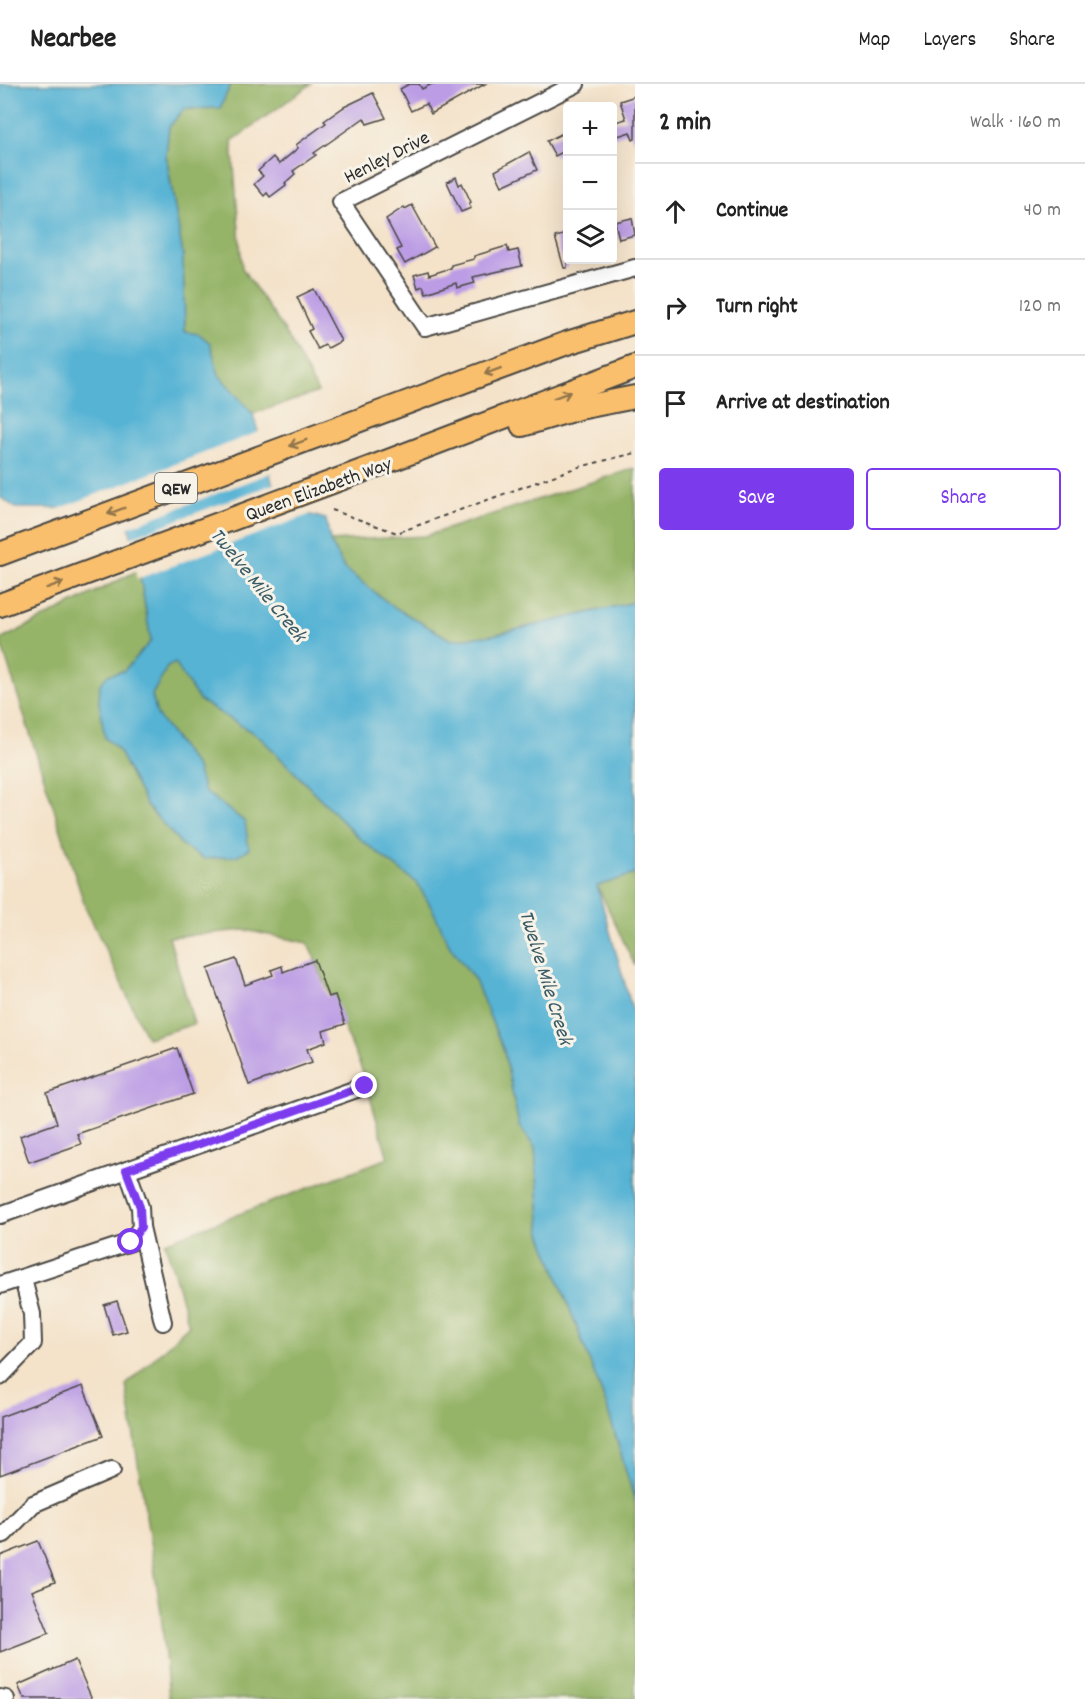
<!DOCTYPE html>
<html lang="en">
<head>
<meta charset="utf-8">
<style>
	body { margin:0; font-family:Dekko,sans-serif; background:#f6f6f6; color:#222 }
	.controls { position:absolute; right:18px; top:18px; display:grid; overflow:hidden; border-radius:6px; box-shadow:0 6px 24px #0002 }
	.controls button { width:54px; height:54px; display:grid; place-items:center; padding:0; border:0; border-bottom:2px solid #e0e0e0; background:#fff; color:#222; font:30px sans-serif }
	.stop { position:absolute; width:18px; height:18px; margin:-14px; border:4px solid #7c3aed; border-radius:50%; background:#fff }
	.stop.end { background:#7c3aed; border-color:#fff; box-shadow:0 2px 6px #0008 }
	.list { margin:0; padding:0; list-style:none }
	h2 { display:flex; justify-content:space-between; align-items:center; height:78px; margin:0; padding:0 24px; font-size:26px }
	h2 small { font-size:20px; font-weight:400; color:#767676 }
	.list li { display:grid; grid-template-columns:39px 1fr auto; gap:18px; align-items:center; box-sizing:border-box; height:96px; padding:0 24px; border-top:2px solid #e0e0e0 }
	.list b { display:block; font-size:22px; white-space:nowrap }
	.list em { font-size:20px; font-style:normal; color:#767676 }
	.actions { display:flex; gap:12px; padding:18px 24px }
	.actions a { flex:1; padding:14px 0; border:2px solid #7c3aed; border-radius:6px; text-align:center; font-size:21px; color:#7c3aed }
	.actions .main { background:#7c3aed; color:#fff }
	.icon { flex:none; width:33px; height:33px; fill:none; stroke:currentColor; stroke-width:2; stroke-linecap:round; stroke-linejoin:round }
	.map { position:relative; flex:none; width:635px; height:1615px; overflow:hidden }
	header { display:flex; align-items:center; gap:36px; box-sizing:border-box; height:84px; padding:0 30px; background:#fff; border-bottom:2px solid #e0e0e0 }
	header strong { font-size:28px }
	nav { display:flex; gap:33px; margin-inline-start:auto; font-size:21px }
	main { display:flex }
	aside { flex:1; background:#fff }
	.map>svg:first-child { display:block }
</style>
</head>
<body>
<header>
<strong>Nearbee</strong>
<nav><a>Map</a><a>Layers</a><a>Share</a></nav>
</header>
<main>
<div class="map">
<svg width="635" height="1615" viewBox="0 0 635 1615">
	<rect width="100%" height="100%" fill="#f7f3e8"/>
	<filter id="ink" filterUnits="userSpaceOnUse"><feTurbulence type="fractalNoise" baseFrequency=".0167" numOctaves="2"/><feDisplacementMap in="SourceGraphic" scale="12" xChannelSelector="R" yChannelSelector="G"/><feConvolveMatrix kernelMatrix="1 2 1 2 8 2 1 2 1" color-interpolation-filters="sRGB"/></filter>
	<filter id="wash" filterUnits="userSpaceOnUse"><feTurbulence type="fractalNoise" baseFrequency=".008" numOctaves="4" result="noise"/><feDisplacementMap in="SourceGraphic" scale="24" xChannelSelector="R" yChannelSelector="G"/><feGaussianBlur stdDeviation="1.35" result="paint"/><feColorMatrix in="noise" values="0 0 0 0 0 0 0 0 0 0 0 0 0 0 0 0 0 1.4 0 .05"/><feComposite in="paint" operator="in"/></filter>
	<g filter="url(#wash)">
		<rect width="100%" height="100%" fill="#f4e2c9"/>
		<g fill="#95b468" stroke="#60704a" stroke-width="1.5">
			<polygon points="231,0 311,0 232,57 242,184 288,252 318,308 253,330 218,291 210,259 185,248 183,171 166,71 169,43 184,25 220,24"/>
			<polygon points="635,384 635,518 493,551 451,556 392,522 344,484 330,457 425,452"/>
			<polygon points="139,486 151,557 124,587 108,591 105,654 117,664 147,722 184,763 245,738 204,707 197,684 157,631 152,611 167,583 175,578 199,616 260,653 360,755 417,799 432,824 450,862 475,896 504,967 519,1041 535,1064 541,1149 606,1320 635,1417 635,1615 169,1615 161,1529 126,1301 189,1241 165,1158 388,1074 362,986 308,859 245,846 169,853 194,940 147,954 85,822 0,556"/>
			<polygon points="635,790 635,882 597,801"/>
		</g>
		<polygon fill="#56b3d4" stroke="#406f80" stroke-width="1.5" points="0,0 231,0 220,24 184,25 169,43 166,71 183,171 185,248 199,250 210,259 219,291 253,330 272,398 289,425 326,435 330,457 344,484 392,522 451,556 493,551 635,518 635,790 597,802 635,935 635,1417 606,1320 541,1149 535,1064 519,1041 504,967 475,896 450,862 432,824 417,799 360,755 260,653 199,616 175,579 167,583 152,611 157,631 197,684 204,707 245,738 249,765 236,772 204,775 184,763 147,722 117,664 105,654 99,619 100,600 108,591 124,587 151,557 139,486 125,425 16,424 0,413"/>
		<g fill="#f4e2c9">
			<polygon points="261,347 273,388 126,444 123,428 53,427"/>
			<polygon points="276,399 291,423 314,429 137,495 129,454"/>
		</g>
		<g id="blocks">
			<g fill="#bb9ce5">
				<polygon points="409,0 419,0 422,5 432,0 485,0 431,30 426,20 411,27 400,5"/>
				<polygon points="373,9 386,34 367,40 364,34 314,69 316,71 293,87 295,90 285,99 286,101 270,113 267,109 264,112 254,100 263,92 258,87 273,73 279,80 298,64 296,61 326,39 324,37 344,23"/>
				<polygon points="635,12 635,55 633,56 630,48 612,54 612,39 626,35 620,17"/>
				<polygon points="567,47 567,66 555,72 547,57"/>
				<polygon points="529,68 537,86 502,102 495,87"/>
				<polygon points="456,93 459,101 462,99 471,118 469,120 471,124 461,128 447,98"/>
				<polygon points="412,121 435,163 405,180 397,166 401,164 386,135 404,123 405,125"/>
				<polygon points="632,134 635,151 619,155 615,138"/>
				<polygon points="567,150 567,184 564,184 555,153"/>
				<polygon points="507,162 509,168 518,166 522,182 473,193 475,199 457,204 456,199 426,209 423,202 418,204 414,191 428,187 429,191 451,184 451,181 474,175 474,172"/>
				<polygon points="314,205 341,257 328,264 325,261 318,265 308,247 312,245 297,213"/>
				<polygon points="236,875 245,901 273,891 271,886 282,882 283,888 315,876 328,913 335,911 345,940 323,947 326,958 307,965 312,978 249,1001 208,885"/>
				<polygon points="177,964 193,1010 77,1050 81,1060 29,1078 20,1052 57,1039 47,1009"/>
				<polygon points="117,1217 127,1247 113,1251 104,1221"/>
				<polygon points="83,1302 103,1352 0,1391 0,1333"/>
				<polygon points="38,1457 55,1498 32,1507 49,1549 0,1568 0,1472"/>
				<polygon points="75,1576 92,1615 24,1615 18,1601"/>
			</g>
		</g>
	</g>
	<g filter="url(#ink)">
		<use href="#blocks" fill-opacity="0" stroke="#494643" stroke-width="1.5"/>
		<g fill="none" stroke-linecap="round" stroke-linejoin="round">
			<g stroke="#494643" stroke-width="20">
				<g id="minor">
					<polyline points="576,0 341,118 425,243 635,184"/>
					<polyline points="0,1131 365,1002"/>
					<polyline points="141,1143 163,1238"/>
					<polyline points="0,1201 131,1158 141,1143 140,1123 127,1086"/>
					<polyline points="0,1293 33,1259 32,1230 23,1195"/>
					<polyline points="0,1451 4,1450 33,1420 112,1386"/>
					<polyline points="0,1614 6,1615"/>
				</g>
			</g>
			<g stroke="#494643" stroke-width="26">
				<g id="highway">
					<polyline points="522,341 579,324 635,313"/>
					<polyline points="0,470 567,259 635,238"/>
					<polyline points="0,521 370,384 635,283"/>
				</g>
			</g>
			<polyline stroke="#494643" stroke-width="2" stroke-dasharray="4.5 4.5" stroke-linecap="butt" points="332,426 397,449 575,384 635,369"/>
			<use href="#minor" stroke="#fff" stroke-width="16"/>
			<use href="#highway" stroke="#f9bf6d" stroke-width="22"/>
		</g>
		<defs><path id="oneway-shaft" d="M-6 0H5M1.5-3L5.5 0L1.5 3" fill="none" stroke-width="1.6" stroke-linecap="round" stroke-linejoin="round" transform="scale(1.5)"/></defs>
		<g stroke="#92754c">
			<use href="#oneway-shaft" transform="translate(493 287) rotate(160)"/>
			<use href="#oneway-shaft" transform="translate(562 311) rotate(-21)"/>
			<use href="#oneway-shaft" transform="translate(298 359) rotate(159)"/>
			<use href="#oneway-shaft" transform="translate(116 427) rotate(159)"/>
			<use href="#oneway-shaft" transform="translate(55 501) rotate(-20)"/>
		</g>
	</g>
	<g fill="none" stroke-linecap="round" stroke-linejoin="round" filter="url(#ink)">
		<polyline stroke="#7c3aed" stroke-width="8" points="131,1158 141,1143 140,1123 126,1086 365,1002"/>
	</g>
	<g text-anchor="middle" stroke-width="6" stroke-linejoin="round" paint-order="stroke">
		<rect fill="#f7f3e8" stroke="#686764" stroke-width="1.5" x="155" y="389" width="42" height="30" rx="4.5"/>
		<g font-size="18" font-weight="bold" fill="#2b2b2b">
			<text x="176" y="410">QEW</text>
		</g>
		<g font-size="20" fill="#2b2b2b" stroke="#f7f3e8">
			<text transform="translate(386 72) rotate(-27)" y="7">Henley Drive</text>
			<text transform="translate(318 404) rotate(-20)" y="7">Queen Elizabeth Way</text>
		</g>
		<g font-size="21" font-style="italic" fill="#3a5b66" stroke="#f7f3e8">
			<text transform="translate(259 500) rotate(51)" y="7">Twelve Mile Creek</text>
			<text transform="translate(547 893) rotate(73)" y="7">Twelve Mile Creek</text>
		</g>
	</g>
</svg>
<div class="controls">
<button>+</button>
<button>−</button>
<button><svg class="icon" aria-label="layers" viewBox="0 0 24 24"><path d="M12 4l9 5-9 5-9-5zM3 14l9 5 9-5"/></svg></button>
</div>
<div class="stop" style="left:131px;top:1158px"></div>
<div class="stop end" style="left:365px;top:1002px"></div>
</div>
<aside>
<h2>2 min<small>Walk · 160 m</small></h2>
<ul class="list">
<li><svg class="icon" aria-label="ahead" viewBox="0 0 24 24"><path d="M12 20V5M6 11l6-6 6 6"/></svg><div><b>Continue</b></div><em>40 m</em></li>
<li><svg class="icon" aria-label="right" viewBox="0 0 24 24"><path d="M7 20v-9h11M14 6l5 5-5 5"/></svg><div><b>Turn right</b></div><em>120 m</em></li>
<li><svg class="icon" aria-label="arrive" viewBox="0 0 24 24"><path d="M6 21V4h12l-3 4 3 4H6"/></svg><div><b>Arrive at destination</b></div></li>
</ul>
<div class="actions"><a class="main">Save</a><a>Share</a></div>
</aside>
</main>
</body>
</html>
